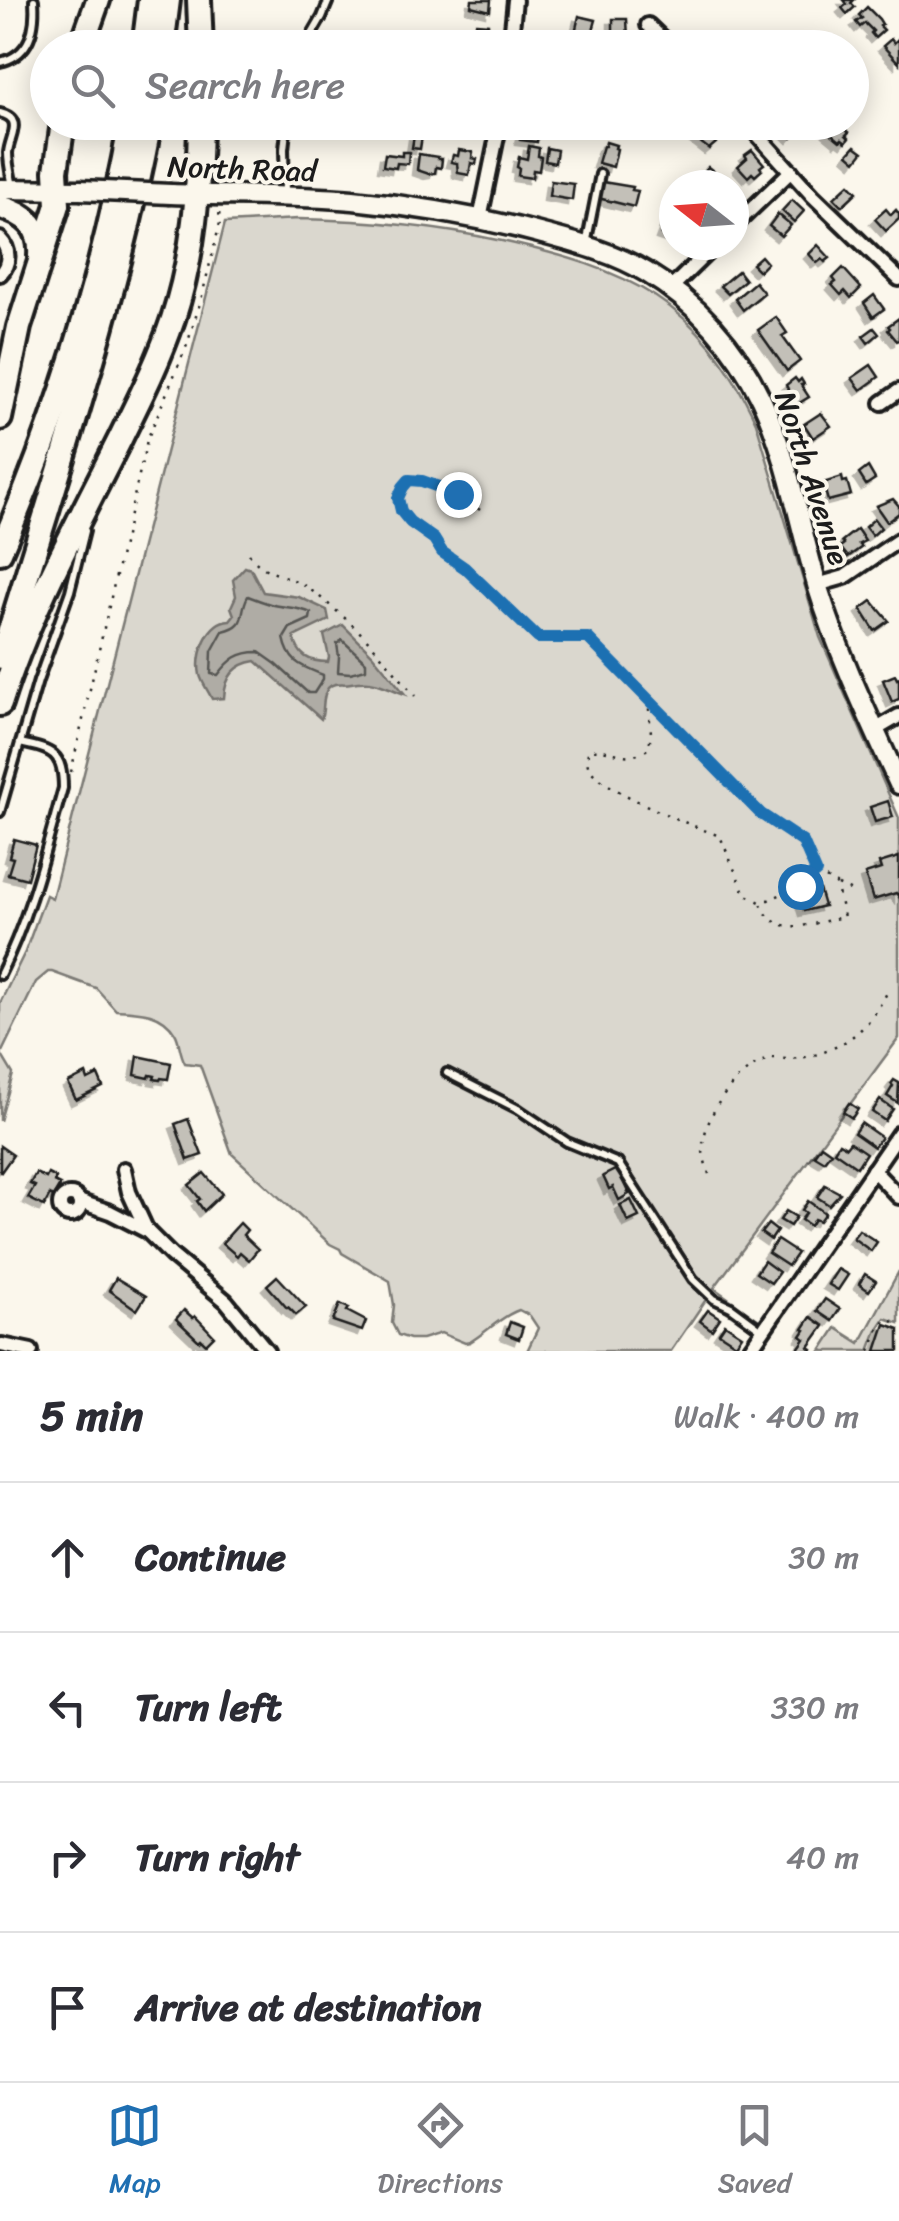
<!DOCTYPE html>
<html lang="en">
<head>
<meta charset="utf-8">
<style>
	body { margin:0; font-family:Sriracha,sans-serif; background:#f2f2f3; color:#2b2b33 }
	.compass { position:absolute; left:659px; top:170px; width:90px; height:90px; border-radius:50%; background:#fff; box-shadow:0 5px 25px #0003; rotate:287deg }
	.stop { position:absolute; width:30px; height:30px; margin:-22px; border:8px solid #1f6fb2; border-radius:50%; background:#fff }
	.stop.end { background:#1f6fb2; border-color:#fff; box-shadow:0 2px 10px #0008 }
	.list { margin:0; padding:0; list-style:none }
	h2 { display:flex; justify-content:space-between; align-items:center; height:130px; margin:0; padding:0 40px; font-size:42px }
	h2 small { font-size:32px; font-weight:400; color:#7c7c81 }
	.list li { display:grid; grid-template-columns:65px 1fr auto; gap:30px; align-items:center; box-sizing:border-box; height:150px; padding:0 40px; border-top:2px solid #e1e1e2 }
	.list b { display:block; font-size:38px; white-space:nowrap }
	.list em { font-size:32px; font-style:normal; color:#7c7c81 }
	.icon { flex:none; width:55px; height:55px; fill:none; stroke:currentColor; stroke-width:2; stroke-linecap:round; stroke-linejoin:round }
	.map { position:relative; flex:none; width:899px; height:1351px; overflow:hidden }
	.search { position:absolute; background:#fff; box-shadow:0 5px 25px #0003; left:30px; right:30px; top:30px; height:110px; display:flex; align-items:center; gap:25px; box-sizing:border-box; padding:0 35px; border-radius:55px; color:#7c7c81; font-size:38px }
	.sheet { height:730px; background:#fff }
	nav { display:flex; justify-content:space-around; align-items:center; box-sizing:border-box; height:140px; border-top:2px solid #e1e1e2; background:#fff; font-size:28px; color:#7c7c81 }
	nav a { display:grid; justify-items:center; gap:5px }
	nav .on { color:#1f6fb2 }
	.map>svg:first-child { display:block }
</style>
</head>
<body>
<div class="map">
<svg width="899" height="1351" viewBox="0 0 899 1351">
	<defs>
		<filter id="shadow"><feDropShadow dx="-5" dy="5" stdDeviation="0" flood-color="#0004"/></filter>
	</defs>
	<rect width="100%" height="100%" fill="#fbf7ec"/>
	<filter id="ink" filterUnits="userSpaceOnUse"><feTurbulence type="fractalNoise" baseFrequency=".01" numOctaves="2"/><feDisplacementMap in="SourceGraphic" scale="20" xChannelSelector="R" yChannelSelector="G"/><feConvolveMatrix kernelMatrix="1 2 1 2 8 2 1 2 1" color-interpolation-filters="sRGB"/></filter>
	<g filter="url(#ink)">
		<g fill="#dad7ce" stroke="#7b7a75" stroke-width="2.5">
			<path d="M 298,219 C 367,220 434,226 502,241 C 627,269 700,300 756,422 L 820,637 L 899,818 L 899,1038 L 714,1288 L 762,1322 L 756,1332 L 707,1298 L 671,1351 L 527,1351 L 538,1328 L 530,1316 L 519,1310 C 501,1316 487,1332 470,1342 L 465,1343 L 441,1333 L 422,1339 L 410,1339 L 398,1335 L 392,1323 L 394,1305 L 390,1281 L 342,1253 L 340,1249 L 330,1244 L 232,1154 L 200,1065 L 185,1063 C 179,1052 180,1041 175,1033 C 162,1011 138,1011 116,1010 L 96,988 L 52,972 L 48,972 L 36,982 L 1,1054 L 13,1074 L 0,1121 L 0,1003 L 25,952 L 46,895 L 52,898 L 225,223 Z"/>
			<polygon points="899,1271 899,1323 885,1318 877,1330 869,1351 821,1351 836,1328 860,1343"/>
		</g>
		<path fill="#afaca5" stroke="#74726e" stroke-width="2.5" d="M 245,567 L 251,569 L 263,592 L 299,597 L 327,610 L 329,620 L 294,637 C 298,656 309,662 328,662 L 329,657 L 324,635 L 343,625 L 372,654 L 405,694 C 382,686 376,679 351,683 C 343,685 335,681 328,688 C 321,697 325,709 321,719 L 256,661 C 235,664 225,677 224,698 L 212,699 C 209,692 202,683 200,675 C 196,655 207,621 230,620 L 234,615 L 231,607 L 236,596 L 233,580 Z"/>
		<g fill="none" stroke-linecap="round" stroke-linejoin="round">
			<g stroke="#575653" stroke-width="2.5">
				<path d="M 248,596 C 256,599 265,603 274,605 C 287,608 299,607 311,613 L 310,619 L 290,628 L 284,638 C 289,663 301,666 323,675 L 323,679 L 314,693 L 308,693 L 276,664 L 259,652 C 239,652 230,659 218,675 L 211,674 L 212,651 L 223,631 C 249,625 238,614 248,596 Z"/>
				<polygon points="342,640 366,662 366,669 350,673 338,672 339,657 337,644"/>
			</g>
		</g>
		<g fill="#c3c0b8" stroke="#1c1c1c" stroke-width="2.5" filter="url(#shadow)">
			<polygon points="472,0 491,0 490,11 471,6"/>
			<polygon points="844,0 854,0 851,3 855,7 847,14 842,8 847,4"/>
			<polygon points="867,7 879,19 882,24 880,26 884,30 875,38 871,33 873,31 865,23 860,27 856,22 862,18 859,15"/>
			<polygon points="579,16 596,20 592,34 600,36 597,47 573,41"/>
			<polygon points="613,19 627,19 628,38 633,38 634,48 614,48 614,39 619,39 619,34 613,34"/>
			<polygon points="476,23 488,24 489,36 486,36 485,45 470,43 471,35 475,36"/>
			<polygon points="719,37 728,48 707,48"/>
			<polygon points="899,38 899,63 883,46 891,39 894,43"/>
			<polygon points="526,122 540,122 537,142 520,140 522,129"/>
			<polygon points="704,122 717,136 714,140 716,143 709,149 691,135"/>
			<polygon points="784,122 805,122 805,123 792,138 781,127"/>
			<polygon points="836,122 849,132 846,135 849,138 846,142 842,139 840,141 828,131"/>
			<polygon points="414,135 422,136 420,149 412,148"/>
			<polygon points="606,142 616,145 615,148 617,149 613,167 598,163 603,146 605,146"/>
			<polygon points="529,146 539,148 538,156 541,157 539,171 533,170 532,178 518,176 519,168 517,167 519,157 527,159"/>
			<polygon points="855,146 863,152 856,161 848,154"/>
			<polygon points="547,148 557,150 555,163 545,161"/>
			<polygon points="459,150 473,152 472,158 477,159 476,164 471,163 469,175 458,173 457,163 451,162 453,155 458,156"/>
			<polygon points="752,150 764,164 760,167 762,170 755,176 752,173 748,177 738,166 747,158 745,155"/>
			<polygon points="402,152 409,152 408,164 397,163 396,168 383,166 385,154 402,156"/>
			<polygon points="419,154 438,157 438,159 442,159 441,168 436,167 435,173 429,174 417,170"/>
			<polygon points="708,167 717,174 709,184 700,176"/>
			<polygon points="551,181 574,184 572,200 549,196"/>
			<polygon points="603,182 633,187 632,190 638,191 634,207 598,198"/>
			<polygon points="849,184 857,192 842,206 834,198"/>
			<polygon points="792,200 804,211 794,222 782,211"/>
			<polygon points="886,209 891,215 896,210 899,214 899,219 886,231 875,219"/>
			<polygon points="778,214 791,225 781,236 769,226"/>
			<polygon points="668,215 674,217 673,238 661,234"/>
			<polygon points="818,245 830,258 825,262 822,259 817,263 809,254"/>
			<polygon points="761,256 767,263 759,271 752,264"/>
			<polygon points="843,268 861,288 851,298 845,291 841,295 832,285 836,282 833,278"/>
			<polygon points="738,271 745,280 728,294 720,286"/>
			<polygon points="755,282 764,293 743,310 735,299"/>
			<polygon points="874,295 884,309 873,317 864,303"/>
			<polygon points="776,317 787,333 782,336 800,361 787,371 758,330"/>
			<polygon points="899,318 899,340 897,341 888,330 890,328 888,326"/>
			<polygon points="874,328 879,334 868,343 863,336"/>
			<polygon points="871,365 879,377 861,390 852,378"/>
			<polygon points="795,378 798,382 801,379 804,384 801,385 809,397 796,405 786,385"/>
			<polygon points="821,413 831,426 813,438 804,424"/>
			<polygon points="868,467 875,479 866,485 859,474"/>
			<polygon points="842,477 843,482 847,481 851,495 828,501 823,483"/>
			<polygon points="893,499 899,506 899,513 887,522 876,506"/>
			<polygon points="874,519 881,528 872,536 865,527"/>
			<polygon points="857,529 865,541 859,544 862,547 848,557 840,547 844,544 842,541"/>
			<polygon points="872,601 889,621 875,631 861,609"/>
			<polygon points="895,675 897,679 899,678 899,699 892,702 883,680"/>
			<polygon points="888,801 893,817 875,822 870,807"/>
			<polygon points="14,839 36,845 27,879 8,874 13,858 9,857"/>
			<polygon points="899,857 899,897 896,893 873,900 865,874 881,869 879,863"/>
			<polygon points="809,888 810,892 819,889 824,906 804,911 798,891"/>
			<polygon points="138,1056 171,1063 168,1079 161,1078 160,1080 154,1079 155,1076 150,1075 149,1078 135,1075"/>
			<polygon points="86,1074 88,1080 98,1075 103,1087 76,1100 68,1083"/>
			<polygon points="894,1080 899,1083 898,1103 887,1096 893,1086 891,1084"/>
			<polygon points="880,1100 893,1109 885,1121 872,1112"/>
			<polygon points="849,1103 858,1109 852,1118 843,1112"/>
			<polygon points="188,1119 202,1155 188,1160 175,1124"/>
			<polygon points="861,1123 881,1137 874,1147 854,1133"/>
			<polygon points="850,1142 866,1153 857,1167 834,1151 839,1143 846,1147"/>
			<polygon points="821,1145 831,1152 824,1161 814,1155"/>
			<polygon points="0,1146 13,1155 1,1172 0,1171"/>
			<polygon points="617,1169 629,1194 619,1200 613,1187 609,1189 603,1176"/>
			<polygon points="36,1173 46,1178 48,1174 56,1178 54,1182 60,1185 53,1197 50,1195 44,1206 28,1198 35,1186 30,1184"/>
			<polygon points="204,1173 222,1194 204,1211 197,1201 200,1199 189,1185"/>
			<polygon points="825,1185 840,1193 829,1205 817,1197"/>
			<polygon points="631,1200 639,1217 628,1222 620,1205"/>
			<polygon points="808,1201 825,1213 819,1221 814,1219 810,1226 801,1220 806,1213 802,1210"/>
			<polygon points="786,1211 796,1217 790,1226 780,1220"/>
			<polygon points="240,1223 247,1230 243,1235 258,1249 249,1260 240,1252 237,1256 222,1243"/>
			<polygon points="768,1224 777,1231 771,1240 761,1233"/>
			<polygon points="859,1230 877,1242 871,1251 853,1238"/>
			<polygon points="777,1240 797,1253 788,1266 768,1253"/>
			<polygon points="764,1261 779,1272 771,1283 756,1273"/>
			<polygon points="838,1269 848,1275 838,1290 828,1284"/>
			<polygon points="865,1274 876,1281 869,1291 859,1284"/>
			<polygon points="277,1276 306,1307 296,1315 288,1307 287,1308 267,1285"/>
			<polygon points="116,1278 146,1296 137,1310 109,1290"/>
			<polygon points="825,1299 840,1309 832,1321 817,1311"/>
			<polygon points="340,1304 349,1308 347,1311 366,1321 362,1331 333,1321"/>
			<polygon points="184,1310 193,1318 195,1316 214,1336 206,1344 201,1339 199,1341 176,1319"/>
			<polygon points="708,1310 720,1318 712,1330 700,1321"/>
			<polygon points="811,1317 824,1326 809,1347 812,1349 811,1351 801,1351 798,1349 805,1339 801,1336 805,1330 803,1329"/>
			<polygon points="510,1322 523,1327 519,1339 506,1334"/>
			<polygon points="725,1324 742,1335 736,1344 719,1333"/>
			<polygon points="885,1324 899,1329 899,1351 876,1351"/>
		</g>
		<g fill="none" stroke-linecap="round" stroke-linejoin="round">
			<g stroke="#1c1c1c" stroke-width="14">
				<g id="lane">
					<polyline points="304,48 322,17 329,0"/>
					<path d="M 0,62 C 31,55 36,28 34,0"/>
					<path d="M 0,113 C 25,119 9,137 8,153 C 8,164 11,176 13,187"/>
					<polyline points="285,192 284,149 287,122"/>
					<polyline points="586,245 600,174"/>
					<polyline points="0,812 38,681 70,591 85,531"/>
					<path d="M 0,975 C 30,916 45,852 63,788 C 63,752 52,750 20,743"/>
					<polyline points="447,1073 518,1109 567,1142 618,1163 693,1279 714,1299 731,1307 762,1330"/>
				</g>
			</g>
			<g stroke="#1c1c1c" stroke-width="20">
				<g id="street">
					<polyline points="648,25 672,48"/>
					<polyline points="510,48 515,0"/>
					<polyline points="746,122 813,196 899,279"/>
					<polyline points="480,219 500,122"/>
					<polyline points="734,226 791,171"/>
					<path d="M 0,239 C 10,249 10,264 0,274"/>
					<polyline points="670,289 715,245"/>
					<polyline points="882,403 899,391"/>
					<polyline points="817,585 845,577 899,540"/>
					<polyline points="875,730 899,716"/>
					<polyline points="124,1169 129,1192 147,1231"/>
					<polyline points="873,1170 899,1197"/>
					<circle cx="70" cy="1205" r="10"/>
					<polyline points="81,1202 110,1212 147,1231 171,1255 226,1301 267,1351"/>
					<polyline points="2,1345 31,1351"/>
					<polyline points="749,1351 899,1133"/>
				</g>
			</g>
			<g stroke="#1c1c1c" stroke-width="25">
				<g id="secondary">
					<polyline points="0,189 80,190"/>
					<path d="M 171,194 C 231,196 293,195 353,200 C 415,206 478,217 539,233 C 576,243 613,252 646,272 C 696,302 736,346 761,399 C 789,459 799,526 818,588 C 839,655 870,720 899,784"/>
				</g>
			</g>
			<g stroke="#1c1c1c" stroke-width="30">
				<g id="highway">
					<polyline points="199,0 201,48"/>
					<polyline points="81,48 98,0"/>
					<polyline points="144,48 150,0"/>
					<polyline points="162,48 168,0"/>
					<path d="M 0,207 C 26,214 42,227 40,256"/>
					<polyline points="0,418 19,327 58,205 56,171 63,122"/>
					<path d="M 0,552 C 60,414 104,271 131,122"/>
					<path d="M 2,657 C 55,480 116,304 150,122"/>
					<path d="M 0,704 C 29,612 77,525 120,439 C 139,400 159,361 173,319 C 194,255 199,189 200,122"/>
				</g>
			</g>
			<g stroke="#1c1c1c" stroke-width="2.5" stroke-dasharray="2.5 8" stroke-linecap="butt">
				<path d="M 480,510 C 459,494 436,481 409,481 L 403,487 L 397,498 L 401,511 L 410,522 L 435,539 L 441,552 L 465,569 L 538,638 C 555,640 571,636 588,638 L 761,814 L 803,842 L 817,873 L 836,884 L 844,917 C 815,922 774,941 761,903 L 801,886 L 817,873"/>
				<path d="M 249,554 C 261,572 278,573 296,581 C 311,588 327,603 340,614 C 369,638 391,667 415,696"/>
				<path d="M 648,698 L 651,733 L 649,748 C 625,765 614,747 589,750 C 586,758 586,765 592,772 C 613,794 689,825 720,836 L 745,894 L 760,902"/>
				<polyline points="71,772 147,440 187,345 201,300 220,223 219,211"/>
				<polyline points="838,885 852,891"/>
				<path d="M 709,1174 C 706,1165 702,1154 703,1144 C 707,1111 738,1066 773,1058 C 775,1058 785,1059 788,1059 C 807,1058 823,1054 839,1045 C 864,1032 877,1012 889,989"/>
				<polyline points="870,1351 878,1330 886,1319 899,1324"/>
			</g>
			<use href="#lane" stroke="#fbf7ec" stroke-width="6"/>
			<use href="#street" stroke="#fbf7ec" stroke-width="12"/>
			<use href="#secondary" stroke="#fbf7ec" stroke-width="18"/>
			<use href="#highway" stroke="#fbf7ec" stroke-width="22"/>
			<g stroke="#1c1c1c" stroke-width="25" stroke-linecap="butt">
				<polyline id="secondary-bridge" points="80,190 171,194"/>
			</g>
			<use href="#secondary-bridge" stroke="#fbf7ec" stroke-width="18"/>
		</g>
	</g>
	<g fill="none" stroke-linecap="round" stroke-linejoin="round" filter="url(#ink)">
		<polyline stroke="#1f6fb2" stroke-width="12" points="458,494 422,481 409,480 403,487 398,498 401,511 410,522 434,539 442,552 465,568 538,638 588,638 761,814 803,842 816,872 800,886"/>
	</g>
	<g text-anchor="middle" stroke-width="8" stroke-linejoin="round" paint-order="stroke">
		<g font-size="30" fill="#1c1c1c" stroke="#fbf7ec">
			<text transform="translate(242 169) rotate(2)" y="10">North Road</text>
			<text transform="translate(812 478) rotate(72)" y="10">North Avenue</text>
		</g>
	</g>
</svg>
<svg class="compass" viewBox="-18 -18 36 36"><path d="M0-13l5 13h-10z" fill="#e53935"/><path d="M0 13l5-13h-10z" fill="#7c7c81"/></svg>
<div class="stop" style="left:800px;top:886px"></div>
<div class="stop end" style="left:458px;top:494px"></div>
<div class="search"><svg class="icon" aria-label="search" viewBox="0 0 24 24"><circle cx="10" cy="10" r="6"/><path d="M15 15l6 6"/></svg>Search here</div>
</div>
<section class="sheet">
<h2>5 min<small>Walk · 400 m</small></h2>
<ul class="list">
<li><svg class="icon" aria-label="ahead" viewBox="0 0 24 24"><path d="M12 20V5M6 11l6-6 6 6"/></svg><div><b>Continue</b></div><em>30 m</em></li>
<li><svg class="icon" aria-label="left" viewBox="0 0 24 24"><path d="M17 20v-9H6M10 6l-5 5 5 5"/></svg><div><b>Turn left</b></div><em>330 m</em></li>
<li><svg class="icon" aria-label="right" viewBox="0 0 24 24"><path d="M7 20v-9h11M14 6l5 5-5 5"/></svg><div><b>Turn right</b></div><em>40 m</em></li>
<li><svg class="icon" aria-label="arrive" viewBox="0 0 24 24"><path d="M6 21V4h12l-3 4 3 4H6"/></svg><div><b>Arrive at destination</b></div></li>
</ul>
</section>
<nav>
<a class="on"><svg class="icon" aria-label="map" viewBox="0 0 24 24"><path d="M3 6l6-2 6 2 6-2v14l-6 2-6-2-6 2zM9 4v14M15 6v14"/></svg>Map</a>
<a><svg class="icon" aria-label="directions" viewBox="0 0 24 24"><path d="M12 3l9 9-9 9-9-9zM9 14v-3h6M13 9l2 2-2 2"/></svg>Directions</a>
<a><svg class="icon" aria-label="saved" viewBox="0 0 24 24"><path d="M7 4h10v16l-5-4-5 4z"/></svg>Saved</a>
</nav>
</body>
</html>
